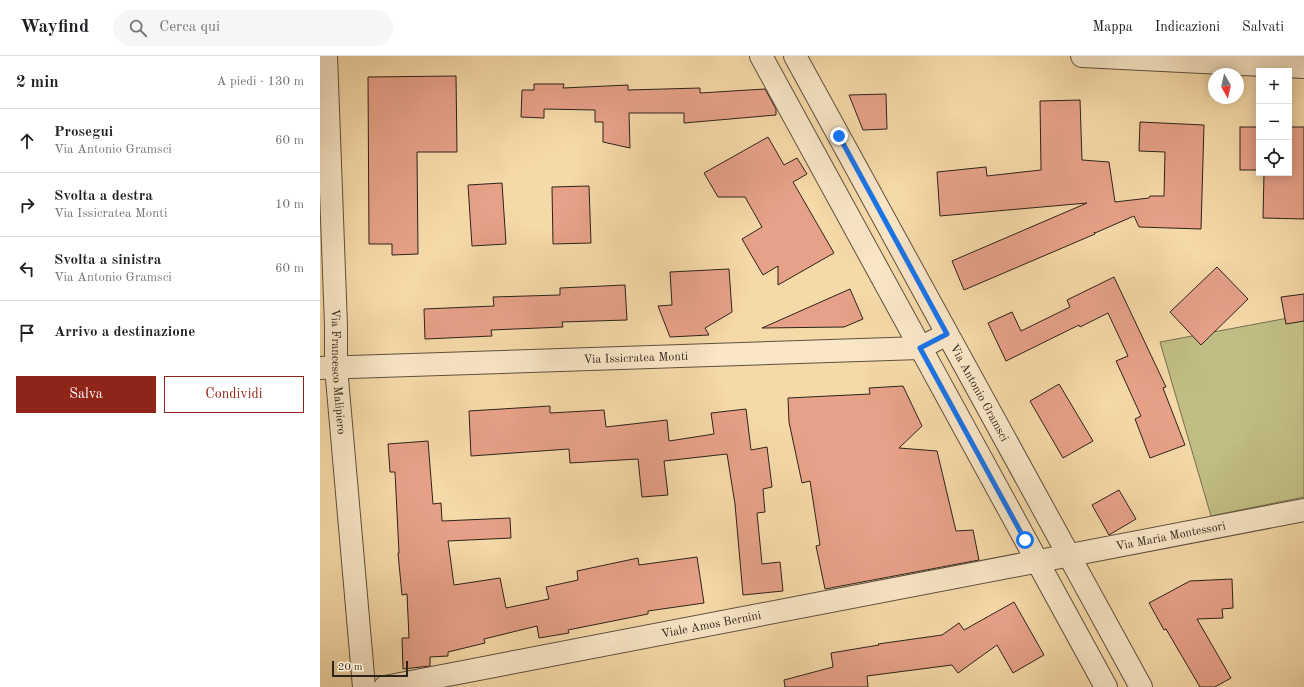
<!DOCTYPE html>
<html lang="it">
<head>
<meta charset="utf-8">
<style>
	body { margin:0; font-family:"Old Standard TT",serif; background:#f6f6f6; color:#202124 }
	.controls { position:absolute; right:12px; top:12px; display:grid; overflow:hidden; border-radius:0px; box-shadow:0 2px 10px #0003 }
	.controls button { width:36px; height:36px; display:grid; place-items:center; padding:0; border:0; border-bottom:1px solid #e0e0e0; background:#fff; color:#202124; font:20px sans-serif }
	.compass { position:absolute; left:888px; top:12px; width:36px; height:36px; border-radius:50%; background:#fff; box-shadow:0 2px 10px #0003; rotate:172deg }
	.scale { position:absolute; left:12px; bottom:10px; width:76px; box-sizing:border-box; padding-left:4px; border:2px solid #2c231a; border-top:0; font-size:11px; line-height:14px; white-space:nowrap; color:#2c231a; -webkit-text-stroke:3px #f9e6c7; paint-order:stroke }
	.stop { position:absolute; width:12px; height:12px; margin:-9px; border:3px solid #1a73e8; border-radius:50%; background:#fff }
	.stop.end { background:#1a73e8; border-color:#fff; box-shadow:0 1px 4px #0008 }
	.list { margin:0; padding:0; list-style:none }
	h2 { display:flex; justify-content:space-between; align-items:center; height:52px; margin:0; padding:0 16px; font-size:17px }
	h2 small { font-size:13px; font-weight:400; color:#757577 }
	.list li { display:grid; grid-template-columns:26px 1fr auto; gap:12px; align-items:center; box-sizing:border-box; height:64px; padding:0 16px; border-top:1px solid #e0e0e0 }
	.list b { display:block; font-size:15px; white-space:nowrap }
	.list p { margin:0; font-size:13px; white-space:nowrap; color:#757577 }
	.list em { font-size:13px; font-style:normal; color:#757577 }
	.actions { display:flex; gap:8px; padding:12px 16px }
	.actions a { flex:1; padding:9px 0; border:1px solid #8f2418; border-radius:0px; text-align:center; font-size:14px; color:#8f2418 }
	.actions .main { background:#8f2418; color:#fff }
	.icon { flex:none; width:22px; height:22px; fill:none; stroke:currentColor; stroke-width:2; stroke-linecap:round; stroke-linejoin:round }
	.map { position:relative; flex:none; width:984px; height:631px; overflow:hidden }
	header { display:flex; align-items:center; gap:24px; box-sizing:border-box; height:56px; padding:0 20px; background:#fff; border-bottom:1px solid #e0e0e0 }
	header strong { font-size:19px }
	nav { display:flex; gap:22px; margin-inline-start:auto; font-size:14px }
	.search { width:280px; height:36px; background:#f6f6f6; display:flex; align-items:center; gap:10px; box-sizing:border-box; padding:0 14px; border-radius:22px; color:#757577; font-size:15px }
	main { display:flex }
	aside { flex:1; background:#fff }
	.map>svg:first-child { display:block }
</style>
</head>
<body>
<header>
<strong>Wayfind</strong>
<div class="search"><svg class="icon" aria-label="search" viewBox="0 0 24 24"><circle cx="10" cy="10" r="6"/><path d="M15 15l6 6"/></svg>Cerca qui</div>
<nav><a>Mappa</a><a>Indicazioni</a><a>Salvati</a></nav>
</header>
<main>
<aside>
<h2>2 min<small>A piedi · 130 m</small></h2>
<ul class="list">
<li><svg class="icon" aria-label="ahead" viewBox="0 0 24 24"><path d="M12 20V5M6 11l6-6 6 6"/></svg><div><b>Prosegui</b><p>Via Antonio Gramsci</p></div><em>60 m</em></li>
<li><svg class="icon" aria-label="right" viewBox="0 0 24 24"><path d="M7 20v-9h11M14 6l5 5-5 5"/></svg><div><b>Svolta a destra</b><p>Via Issicratea Monti</p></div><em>10 m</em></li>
<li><svg class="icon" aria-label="left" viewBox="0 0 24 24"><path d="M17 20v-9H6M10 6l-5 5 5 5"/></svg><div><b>Svolta a sinistra</b><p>Via Antonio Gramsci</p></div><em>60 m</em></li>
<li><svg class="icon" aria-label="arrive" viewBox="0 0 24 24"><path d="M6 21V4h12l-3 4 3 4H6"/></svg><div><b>Arrivo a destinazione</b></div></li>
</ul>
<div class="actions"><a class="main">Salva</a><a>Condividi</a></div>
</aside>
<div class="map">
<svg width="984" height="631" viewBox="0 0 984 631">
	<rect width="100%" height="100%" fill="#f6d9a9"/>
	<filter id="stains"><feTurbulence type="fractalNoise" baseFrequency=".005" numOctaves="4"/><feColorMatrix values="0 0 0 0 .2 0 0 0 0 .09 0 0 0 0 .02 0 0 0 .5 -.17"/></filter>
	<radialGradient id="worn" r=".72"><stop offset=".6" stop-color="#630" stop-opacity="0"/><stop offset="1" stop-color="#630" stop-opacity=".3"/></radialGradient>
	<polygon fill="#c1be85" stroke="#767050" points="984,259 984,441 891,460 840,286"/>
	<g fill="#e7a188" stroke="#2c231a">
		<polygon points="136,20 137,96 97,96 98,198 72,199 72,188 49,188 48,21"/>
		<polygon points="214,28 244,28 243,32 308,29 308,34 380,32 380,37 445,33 456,53 456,59 364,67 364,57 309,57 310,92 283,86 283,66 275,66 275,54 224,53 224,62 201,61 202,34 214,34"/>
		<polygon points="566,38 567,73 543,74 529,39"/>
		<polygon points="760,44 762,104 789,106 795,146 829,142 830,140 844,140 845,96 819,95 820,66 884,69 881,173 819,171 814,160 775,177 774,176 775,178 644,234 632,205 767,147 620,160 617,116 666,111 667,120 721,114 720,45"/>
		<rect x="920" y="71" width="19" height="43"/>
		<polygon points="969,71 984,71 984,163 943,162 944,117 969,117"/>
		<polygon points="448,81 464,109 477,102 487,118 473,126 514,197 458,229 458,210 443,219 422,183 442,171 425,141 398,141 384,117"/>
		<polygon points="182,127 186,188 152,190 148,129"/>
		<polygon points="269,130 271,187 233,188 232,131"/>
		<polygon points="897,211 928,243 881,289 850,256"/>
		<polygon points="409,213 412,256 385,272 389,279 350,281 338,250 352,249 350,216"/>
		<polygon points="794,221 846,331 843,332 865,389 830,402 815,363 821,360 796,305 808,300 788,257 760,271 759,269 686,305 668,267 692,256 701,275 750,251 747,244"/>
		<polygon points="305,229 307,264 242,266 243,271 171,274 172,280 105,283 104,253 174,250 173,241 240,239 240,232"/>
		<polygon points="530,233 543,263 524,271 442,272"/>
		<polygon points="984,238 984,265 966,268 961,241"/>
		<polygon points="739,328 773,385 743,402 710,345"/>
		<polygon points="583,330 602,370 579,392 617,395 636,475 653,474 659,504 505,533 496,490 500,489 490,425 482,427 469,366 468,342 550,338 549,332"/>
		<polygon points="230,350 230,357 284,354 286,371 347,364 349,385 394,378 391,357 426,353 431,394 447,391 452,431 443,433 445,456 437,457 442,508 460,506 463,535 423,539 415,448 407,398 344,405 348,439 322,441 318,403 250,407 249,393 151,400 149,355"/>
		<polygon points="108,385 113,448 121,447 122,465 190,462 191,482 128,485 134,529 180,522 186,552 229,543 226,531 258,524 257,515 318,502 319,509 377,501 384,547 328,555 328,558 248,574 249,577 219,582 217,570 164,583 165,587 128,596 128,600 110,601 110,610 83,613 82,582 89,582 87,538 82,539 78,497 79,497 75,416 70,416 68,388"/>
		<polygon points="799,434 816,463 789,479 772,449"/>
		<polygon points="912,523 913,552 902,553 903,562 877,563 911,622 895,631 880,631 846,573 844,574 829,547 870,525"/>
		<polygon points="694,546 724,599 693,617 677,589 638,617 632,609 547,620 548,631 465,631 464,624 513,611 511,597 559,589 558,588 622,579 639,567 644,574"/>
	</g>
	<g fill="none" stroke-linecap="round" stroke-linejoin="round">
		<g stroke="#5e503e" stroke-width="24">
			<g id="minor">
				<path id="s1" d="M 6,0 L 16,270 L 16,311 L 44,631"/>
				<path id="s2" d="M 0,312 L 600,292 L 627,278"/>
				<path id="s3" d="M 65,631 L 984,454"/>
			</g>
		</g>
		<g stroke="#5e503e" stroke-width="24">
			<g id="tertiary">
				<polyline points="441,0 786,631"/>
				<path id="s4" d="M 475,0 L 821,631"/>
				<polyline points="762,0 984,11"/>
			</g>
		</g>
		<use href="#minor" stroke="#f9e6c7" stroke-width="22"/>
		<use href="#tertiary" stroke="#f9e6c7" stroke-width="22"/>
	</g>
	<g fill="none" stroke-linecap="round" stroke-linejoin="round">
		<polyline stroke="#1a73e8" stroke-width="5" points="519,80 627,278 600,292 705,484"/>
	</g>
	<g text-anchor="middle" stroke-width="3" stroke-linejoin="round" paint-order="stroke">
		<g font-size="12" fill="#2c231a" stroke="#f9e6c7">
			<text dy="4" stroke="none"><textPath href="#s2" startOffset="316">Via Issicratea Monti</textPath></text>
			<text dy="4" stroke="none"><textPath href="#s1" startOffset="316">Via Francesco Malipiero</textPath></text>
			<text dy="4" stroke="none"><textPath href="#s4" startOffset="384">Via Antonio Gramsci</textPath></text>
			<text dy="4" stroke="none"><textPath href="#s3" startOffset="800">Via Maria Montessori</textPath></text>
			<text dy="4" stroke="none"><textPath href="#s3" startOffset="332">Viale Amos Bernini</textPath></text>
		</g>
	</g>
	<rect width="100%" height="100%" filter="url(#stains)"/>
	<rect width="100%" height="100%" fill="url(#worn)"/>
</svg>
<div class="controls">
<button>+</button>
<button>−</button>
<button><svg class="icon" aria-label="locate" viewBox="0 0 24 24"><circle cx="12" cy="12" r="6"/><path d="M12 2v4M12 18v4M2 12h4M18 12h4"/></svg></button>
</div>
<svg class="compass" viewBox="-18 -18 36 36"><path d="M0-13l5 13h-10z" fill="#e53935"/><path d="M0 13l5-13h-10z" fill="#757577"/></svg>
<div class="scale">20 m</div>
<div class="stop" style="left:705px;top:484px"></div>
<div class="stop end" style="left:519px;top:80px"></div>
</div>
</main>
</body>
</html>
